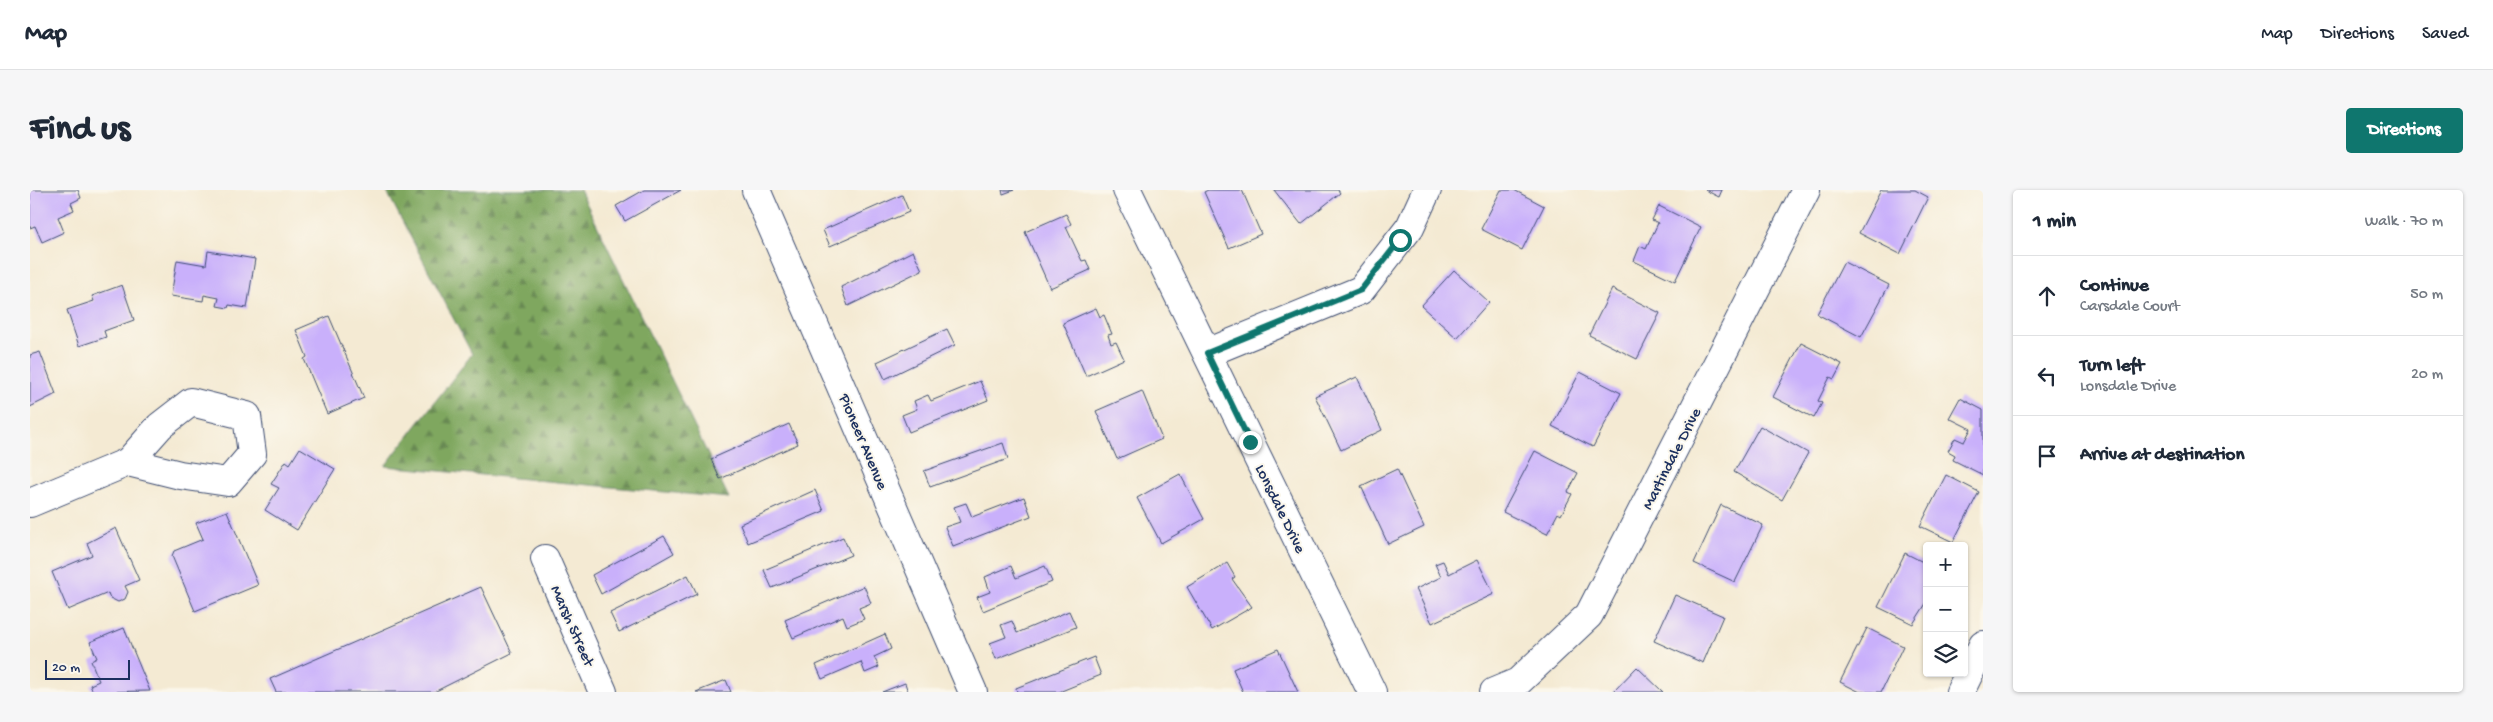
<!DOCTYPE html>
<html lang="en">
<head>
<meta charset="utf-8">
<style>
	body { margin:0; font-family:"Gochi Hand",sans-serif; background:#f6f6f7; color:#1f2937 }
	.controls { position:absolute; right:15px; bottom:15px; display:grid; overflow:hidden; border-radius:5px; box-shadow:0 1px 4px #0004 }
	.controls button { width:45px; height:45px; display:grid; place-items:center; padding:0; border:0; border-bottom:1px solid #e0e1e3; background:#fff; color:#1f2937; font:25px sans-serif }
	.scale { position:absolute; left:15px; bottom:12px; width:85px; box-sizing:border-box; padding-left:5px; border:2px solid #1b2f5e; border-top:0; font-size:14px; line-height:18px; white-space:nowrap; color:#1b2f5e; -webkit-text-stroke:4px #fbf7ec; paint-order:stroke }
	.stop { position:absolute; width:15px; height:15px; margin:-11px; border:4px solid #0f766e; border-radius:50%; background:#fff }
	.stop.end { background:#0f766e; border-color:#fff; box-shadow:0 1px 5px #0008 }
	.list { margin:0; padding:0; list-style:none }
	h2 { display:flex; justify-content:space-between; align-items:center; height:65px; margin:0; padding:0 20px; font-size:21px }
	h2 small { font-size:16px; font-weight:400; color:#747a83 }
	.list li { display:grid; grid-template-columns:32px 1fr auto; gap:15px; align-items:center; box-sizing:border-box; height:80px; padding:0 20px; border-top:1px solid #e0e1e3 }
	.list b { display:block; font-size:19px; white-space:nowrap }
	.list p { margin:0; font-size:16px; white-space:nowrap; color:#747a83 }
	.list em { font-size:16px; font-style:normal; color:#747a83 }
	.icon { flex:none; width:28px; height:28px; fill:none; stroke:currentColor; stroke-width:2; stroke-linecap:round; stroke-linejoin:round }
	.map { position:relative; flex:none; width:1953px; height:502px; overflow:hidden; border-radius:5px }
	header { display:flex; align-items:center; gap:30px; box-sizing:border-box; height:70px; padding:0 25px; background:#fff; border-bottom:1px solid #e0e1e3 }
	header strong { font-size:24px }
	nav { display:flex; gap:28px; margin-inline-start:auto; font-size:18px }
	.intro { display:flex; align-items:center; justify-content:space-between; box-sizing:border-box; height:120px; padding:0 30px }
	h1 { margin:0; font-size:35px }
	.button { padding:12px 22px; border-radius:5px; background:#0f766e; color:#fff; font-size:18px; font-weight:700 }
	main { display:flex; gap:30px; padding:0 30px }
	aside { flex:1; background:#fff; border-radius:5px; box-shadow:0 1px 4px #0004 }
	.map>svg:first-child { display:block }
</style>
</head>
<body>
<header>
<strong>Map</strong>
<nav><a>Map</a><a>Directions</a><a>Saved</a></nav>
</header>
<div class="intro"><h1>Find us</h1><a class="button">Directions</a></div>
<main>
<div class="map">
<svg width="1953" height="502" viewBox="0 0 1953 502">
	<defs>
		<pattern id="forest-firs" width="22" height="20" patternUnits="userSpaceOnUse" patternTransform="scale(1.25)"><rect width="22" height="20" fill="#7fa75f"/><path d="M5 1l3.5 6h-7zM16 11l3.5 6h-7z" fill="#678852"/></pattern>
	</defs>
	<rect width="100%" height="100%" fill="#fbf7ec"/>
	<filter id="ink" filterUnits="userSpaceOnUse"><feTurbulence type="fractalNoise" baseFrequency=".02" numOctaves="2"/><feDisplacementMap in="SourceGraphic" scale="10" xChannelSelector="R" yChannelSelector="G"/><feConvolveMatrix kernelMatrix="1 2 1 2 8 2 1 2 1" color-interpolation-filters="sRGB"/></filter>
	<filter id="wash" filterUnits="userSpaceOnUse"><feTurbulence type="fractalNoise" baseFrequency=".0096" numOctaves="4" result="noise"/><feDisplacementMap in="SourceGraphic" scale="20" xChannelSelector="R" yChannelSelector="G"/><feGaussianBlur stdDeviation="1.12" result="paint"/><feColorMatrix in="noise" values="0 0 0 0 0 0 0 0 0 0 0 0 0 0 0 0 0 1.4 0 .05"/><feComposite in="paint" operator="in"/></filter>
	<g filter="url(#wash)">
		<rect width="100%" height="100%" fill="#f4ead3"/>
		<polygon fill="url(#forest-firs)" stroke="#4d6b5e" points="356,0 550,0 699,308 355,276 442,164"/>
		<g id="blocks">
			<g fill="#c9b0fb">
				<polygon points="0,0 48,0 51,8 41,13 44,20 28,27 34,42 12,52 5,36 0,38"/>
				<polygon points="614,0 651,0 595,31 586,16"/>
				<polygon points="972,0 984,0 973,4"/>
				<polygon points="1178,0 1212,0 1231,44 1199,58 1174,2"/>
				<polygon points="1244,0 1308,0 1310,3 1271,34"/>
				<polygon points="1471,0 1484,0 1514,16 1492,60 1451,39"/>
				<polygon points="1675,0 1692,0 1689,7"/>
				<polygon points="1851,0 1885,0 1898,7 1870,64 1829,43"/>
				<polygon points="872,5 879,22 800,56 793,40"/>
				<polygon points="1629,16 1671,37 1645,91 1604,71 1610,56 1616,59 1628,33 1622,30"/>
				<polygon points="1036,24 1041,34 1036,37 1052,71 1056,70 1060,80 1020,98 995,42"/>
				<polygon points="178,61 225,69 217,118 199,115 198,118 187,116 189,108 174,105 173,111 141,106 147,70 176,75"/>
				<polygon points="883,61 892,80 818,116 811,97"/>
				<polygon points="1814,72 1859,95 1831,147 1787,124"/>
				<polygon points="1424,80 1459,112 1427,148 1391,116"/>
				<polygon points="92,95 104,130 74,141 76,147 49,156 37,120 64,111 62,106"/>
				<polygon points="1582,99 1630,123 1607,169 1559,145"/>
				<polygon points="1066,118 1070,127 1074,125 1082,144 1078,145 1081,154 1086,152 1094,169 1056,186 1033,133"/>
				<polygon points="299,126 334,208 297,224 274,169 277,167 266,140"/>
				<polygon points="917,139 925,155 855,189 847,172"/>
				<polygon points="1771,153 1812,174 1804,189 1800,187 1788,211 1792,213 1784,228 1743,207"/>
				<polygon points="10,162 26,204 0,217 0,165"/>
				<polygon points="1550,182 1591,203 1563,257 1522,236"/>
				<polygon points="1327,187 1352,240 1311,260 1285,206"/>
				<polygon points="950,191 958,210 879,242 872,225 887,219 884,211 898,205 901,211"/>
				<polygon points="1112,201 1132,249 1087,269 1066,221"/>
				<polygon points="1930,208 1953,220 1953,285 1923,270 1925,265 1918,261 1925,248 1934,252 1941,239 1919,228"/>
				<polygon points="759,234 768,254 690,289 681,269"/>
				<polygon points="1730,236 1778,263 1752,310 1704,282"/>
				<polygon points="973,253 978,269 900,297 894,281"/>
				<polygon points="270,258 305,279 267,340 235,320 249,298 241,294 256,271 260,274"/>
				<polygon points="1505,261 1548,283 1538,302 1542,304 1531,325 1528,323 1517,344 1473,322"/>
				<polygon points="1367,279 1394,337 1358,354 1331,296"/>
				<polygon points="1150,284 1174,329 1131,353 1107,308"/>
				<polygon points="1916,285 1949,302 1923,352 1890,336"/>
				<polygon points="785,300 794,321 718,353 710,334"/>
				<polygon points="994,307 1001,326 923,356 915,337 930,332 924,317 936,313 942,327"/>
				<polygon points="1691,315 1733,335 1705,392 1664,373"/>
				<polygon points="197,321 228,395 165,421 142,366 144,361 173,349 166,333"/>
				<polygon points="86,338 109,390 95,396 98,402 95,409 88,412 80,408 78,403 38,420 22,382 62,365 57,353"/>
				<polygon points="634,346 644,363 571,404 562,385"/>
				<polygon points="813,347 821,365 742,398 734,380"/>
				<polygon points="1875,363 1897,374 1897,412 1883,434 1848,417"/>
				<polygon points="1447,370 1464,404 1402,433 1386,399 1411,387 1405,374 1413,371 1419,384"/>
				<polygon points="1197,373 1205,387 1202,389 1222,417 1182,440 1157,397"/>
				<polygon points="981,376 986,388 1015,376 1022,392 953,421 947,407 960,402 955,387"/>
				<polygon points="658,385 667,404 589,442 580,423"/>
				<polygon points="834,396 841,413 829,418 834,429 817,436 813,426 763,448 755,430"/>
				<polygon points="451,397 482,463 404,502 246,502 240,489"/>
				<polygon points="1645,405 1693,426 1673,473 1624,451"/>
				<polygon points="1039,421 1046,437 966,469 960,453 976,447 971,435 982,431 987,443"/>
				<polygon points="94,438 120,501 63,502 60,495 69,491 61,471 67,468 60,452"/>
				<polygon points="1837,438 1873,456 1851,502 1830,502 1810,492"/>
				<polygon points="855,444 861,459 844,467 849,477 835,483 831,472 792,489 786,475"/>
				<polygon points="1248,459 1268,502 1213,502 1203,479"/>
				<polygon points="1064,467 1071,485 1029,502 987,502 986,498"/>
				<polygon points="1607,477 1633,502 1583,502"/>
				<polygon points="696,490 701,502 666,502"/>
				<polygon points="875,493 878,502 852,502"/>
			</g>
		</g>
	</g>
	<g filter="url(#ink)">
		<use href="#blocks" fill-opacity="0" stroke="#3c4b70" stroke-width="1"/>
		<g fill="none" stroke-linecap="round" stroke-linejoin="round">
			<g stroke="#3c4b70" stroke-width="30">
				<g id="minor">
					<polyline points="726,0 943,502"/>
					<polyline points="1097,0 1342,502"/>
					<polyline points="1177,163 1331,100 1380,37 1397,0"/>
					<polyline points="0,313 98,272 130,236 161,212 217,226 222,264 198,292 150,285 98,272"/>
					<polyline points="515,369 573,502"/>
					<polyline points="1464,502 1488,492 1559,425 1776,0"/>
					<polyline points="1930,502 1953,455"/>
				</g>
			</g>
			<use href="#minor" stroke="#fff" stroke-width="28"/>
		</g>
	</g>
	<g fill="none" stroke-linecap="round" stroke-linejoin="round" filter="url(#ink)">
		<polyline stroke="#0f766e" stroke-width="6" points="1220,252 1177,163 1331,100 1370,50"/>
	</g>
	<g text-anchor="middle" stroke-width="4" stroke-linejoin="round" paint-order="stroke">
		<g font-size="16" fill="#1b2f5e" stroke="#fbf7ec">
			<text transform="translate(835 251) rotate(67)" y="6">Pioneer Avenue</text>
			<text transform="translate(1640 268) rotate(-63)" y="6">Martindale Drive</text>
			<text transform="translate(1252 318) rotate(64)" y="6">Lonsdale Drive</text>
			<text transform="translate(544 435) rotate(66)" y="6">Marsh Street</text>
		</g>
	</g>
</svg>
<div class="controls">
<button>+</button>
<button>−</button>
<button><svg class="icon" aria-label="layers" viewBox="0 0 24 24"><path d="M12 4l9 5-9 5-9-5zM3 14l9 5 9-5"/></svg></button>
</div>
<div class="scale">20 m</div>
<div class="stop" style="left:1370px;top:50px"></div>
<div class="stop end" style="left:1220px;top:252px"></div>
</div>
<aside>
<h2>1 min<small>Walk · 70 m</small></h2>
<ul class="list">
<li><svg class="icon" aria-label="ahead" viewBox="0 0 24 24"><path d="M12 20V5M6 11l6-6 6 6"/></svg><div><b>Continue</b><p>Carsdale Court</p></div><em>50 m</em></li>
<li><svg class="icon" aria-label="left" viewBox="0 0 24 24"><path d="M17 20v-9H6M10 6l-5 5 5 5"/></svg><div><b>Turn left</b><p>Lonsdale Drive</p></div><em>20 m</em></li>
<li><svg class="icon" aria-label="arrive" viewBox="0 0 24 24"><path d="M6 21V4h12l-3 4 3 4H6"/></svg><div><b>Arrive at destination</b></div></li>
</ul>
</aside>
</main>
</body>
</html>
